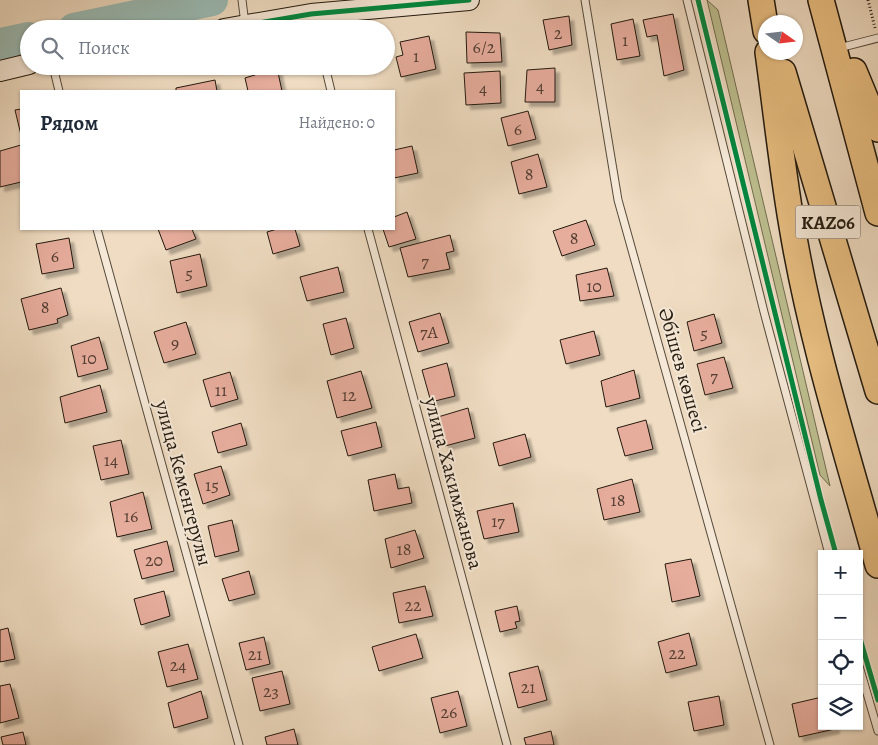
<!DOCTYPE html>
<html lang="ru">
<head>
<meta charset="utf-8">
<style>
	body { margin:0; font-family:Alegreya,serif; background:#f2f2f3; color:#1f2937 }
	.controls { position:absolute; right:15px; bottom:15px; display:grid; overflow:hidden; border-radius:0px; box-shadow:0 1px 4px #0004 }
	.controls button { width:45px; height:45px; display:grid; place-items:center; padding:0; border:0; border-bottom:1px solid #e0e1e3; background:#fff; color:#1f2937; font:25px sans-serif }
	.compass { position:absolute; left:758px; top:15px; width:45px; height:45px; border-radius:50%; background:#fff; box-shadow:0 1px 4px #0004; rotate:104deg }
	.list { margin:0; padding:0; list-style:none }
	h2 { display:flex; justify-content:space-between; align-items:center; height:65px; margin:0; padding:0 20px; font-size:21px }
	h2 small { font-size:16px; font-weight:400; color:#747a83 }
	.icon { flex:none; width:28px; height:28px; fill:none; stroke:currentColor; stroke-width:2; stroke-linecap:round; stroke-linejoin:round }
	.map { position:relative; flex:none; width:878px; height:745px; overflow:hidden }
	.search { position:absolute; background:#fff; box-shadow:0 1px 4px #0004; left:20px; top:20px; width:375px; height:55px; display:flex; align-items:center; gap:12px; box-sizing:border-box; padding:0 18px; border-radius:28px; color:#747a83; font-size:19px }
	.panel { position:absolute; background:#fff; box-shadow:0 1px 4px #0004; left:20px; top:90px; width:375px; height:140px; border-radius:0px }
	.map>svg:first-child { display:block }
</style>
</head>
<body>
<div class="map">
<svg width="878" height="745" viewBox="0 0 878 745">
	<defs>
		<filter id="shadow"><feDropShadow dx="4.5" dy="4.5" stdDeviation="1" flood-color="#0004"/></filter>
	</defs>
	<rect width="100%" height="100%" fill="#efdcc2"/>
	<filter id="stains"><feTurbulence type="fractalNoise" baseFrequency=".004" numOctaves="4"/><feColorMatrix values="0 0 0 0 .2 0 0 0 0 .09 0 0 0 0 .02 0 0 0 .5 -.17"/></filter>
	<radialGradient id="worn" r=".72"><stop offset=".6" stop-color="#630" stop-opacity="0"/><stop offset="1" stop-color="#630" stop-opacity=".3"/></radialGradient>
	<polygon fill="#bdbf90" stroke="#706c4f" points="707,0 718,10 830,486 820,475"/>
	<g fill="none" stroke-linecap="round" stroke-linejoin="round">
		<g stroke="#9abbb5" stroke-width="32">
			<polyline points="74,29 212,0"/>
			<polyline points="0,44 29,38"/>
		</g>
	</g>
	<g fill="#e6ac9c" stroke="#22190e" filter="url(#shadow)">
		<polygon points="673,14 684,70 664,76 657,35 647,37 643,20"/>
		<polygon points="569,16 572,45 549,50 543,20"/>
		<polygon points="633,19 640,56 617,60 611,24"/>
		<polygon points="466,32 500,33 502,62 467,63"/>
		<polygon points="429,36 436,69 401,77 396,57 403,55 400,42"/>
		<polygon points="277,68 282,91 248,91 245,78"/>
		<polygon points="555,68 555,102 525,102 527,70"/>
		<polygon points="500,71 501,103 466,105 464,73"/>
		<polygon points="215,80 217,91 176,91 176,88"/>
		<polygon points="21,109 21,135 15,110"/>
		<polygon points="528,111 536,139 508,146 501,118"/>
		<polygon points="21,145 21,182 0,187 0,151"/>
		<polygon points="412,146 418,173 394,178 394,150"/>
		<polygon points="538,154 547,187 519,194 511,162"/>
		<polygon points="407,212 416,239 389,247 383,229 394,229 394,217"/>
		<polygon points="586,220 595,245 562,256 553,231"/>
		<polygon points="158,229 192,229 196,239 166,250"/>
		<polygon points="277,229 295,229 300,246 273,254 267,232"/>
		<polygon points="450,235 454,251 446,253 450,269 408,277 400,248"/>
		<polygon points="69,238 74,268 42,274 36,244"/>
		<polygon points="200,254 207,286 177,293 170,261"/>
		<polygon points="338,267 344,292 307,301 300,277"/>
		<polygon points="607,268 614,296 580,301 576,275"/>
		<polygon points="61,288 68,315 57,319 58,323 29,330 21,299"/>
		<polygon points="440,313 449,343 418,352 409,322"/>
		<polygon points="714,314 722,343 694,351 687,322"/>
		<polygon points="346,318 354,348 331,355 323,324"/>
		<polygon points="186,322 196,354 164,363 154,332"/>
		<polygon points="594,331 600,355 566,364 560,340"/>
		<polygon points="99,337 108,369 78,377 71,346"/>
		<polygon points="724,357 733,388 705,395 697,364"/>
		<polygon points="447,363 455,396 431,402 422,370"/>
		<polygon points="634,370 640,398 606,407 601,381"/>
		<polygon points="361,371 372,408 337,418 327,381"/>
		<polygon points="230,372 238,399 211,407 203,380"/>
		<polygon points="100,385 107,412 65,423 60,397"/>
		<polygon points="468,408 475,438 445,446 438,417"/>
		<polygon points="646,420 653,449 625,456 617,428"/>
		<polygon points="376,422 382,447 348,456 341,431"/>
		<polygon points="241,423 247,445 218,453 212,432"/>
		<polygon points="525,434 531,457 499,466 493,443"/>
		<polygon points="121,440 129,474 101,480 93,446"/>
		<polygon points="221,466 230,495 203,504 194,474"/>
		<polygon points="395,474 398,489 409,487 412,503 374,511 368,480"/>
		<polygon points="632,479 640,512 604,520 597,489"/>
		<polygon points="143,492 152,529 117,537 110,502"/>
		<polygon points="513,503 519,532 484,539 477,511"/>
		<polygon points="232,520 239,551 215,557 208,526"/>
		<polygon points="415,530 424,558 391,568 385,539"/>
		<polygon points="167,541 174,571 142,579 134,550"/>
		<polygon points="691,559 700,596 672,602 665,564"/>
		<polygon points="249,571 255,594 229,601 222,579"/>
		<polygon points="425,586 433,616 399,623 393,593"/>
		<polygon points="164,591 170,616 141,625 134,599"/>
		<polygon points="517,606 520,621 515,622 517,628 500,632 495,611"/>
		<polygon points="8,628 15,659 0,662 0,630"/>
		<polygon points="689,633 697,665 666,673 658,642"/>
		<polygon points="416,634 423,658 379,671 372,647"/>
		<polygon points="264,637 270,664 246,670 239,643"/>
		<polygon points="188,644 198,679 167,687 158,652"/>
		<polygon points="538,666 547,700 518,708 509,673"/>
		<polygon points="282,671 290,704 260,711 252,678"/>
		<polygon points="10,684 19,718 0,723 0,686"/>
		<polygon points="201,691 208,718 174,728 168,703"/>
		<polygon points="458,691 467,726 440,733 431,698"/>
		<polygon points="719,696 724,725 694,731 688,702"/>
		<polygon points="822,697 822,726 835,726 835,729 799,737 792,704"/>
		<polygon points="294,729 298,745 267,745 265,737"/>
		<polygon points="551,731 554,745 526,745 524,738"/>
		<polygon points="23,732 26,745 3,745 1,737"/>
	</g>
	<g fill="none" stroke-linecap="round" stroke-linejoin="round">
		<g stroke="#554a3b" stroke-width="9">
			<g id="lane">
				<polyline points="242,0 245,24"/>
				<polyline points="585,0 618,200 770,745"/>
				<polyline points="687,0 764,312 829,554"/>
				<polyline points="312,17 315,29"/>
				<polyline points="843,47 878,38"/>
				<polyline points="53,66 59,91"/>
				<polyline points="325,66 331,91"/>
				<polyline points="97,229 239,745"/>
				<polyline points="368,229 507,745"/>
				<polyline points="859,666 878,731"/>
			</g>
		</g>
		<g stroke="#22190e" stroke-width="22">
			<g id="secondary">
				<polyline points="224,29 311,14 469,0"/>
				<polyline points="0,71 29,64"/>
			</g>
		</g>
		<g stroke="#22190e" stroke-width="28">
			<g id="highway">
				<polyline points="761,0 766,31"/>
				<polyline points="821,0 878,213"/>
				<path d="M 768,52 C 776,110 782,168 792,226 C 811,341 847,453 878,565"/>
				<polyline points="854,71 878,129"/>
				<polyline points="783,72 878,391"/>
			</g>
		</g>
		<polyline stroke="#22190e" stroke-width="3" stroke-dasharray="1 2.5" stroke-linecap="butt" points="868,0 875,28"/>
		<use href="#lane" stroke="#f5e8d7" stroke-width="7"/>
		<use href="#secondary" stroke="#f5e8d7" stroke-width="20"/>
		<use href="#highway" stroke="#e8be81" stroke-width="25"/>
		<g stroke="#f5e8d7" stroke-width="8">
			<g id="cycleway">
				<polyline points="698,0 821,500 836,554"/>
				<polyline points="224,29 311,14 469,0"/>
				<polyline points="859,635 878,700"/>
			</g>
		</g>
		<use href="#cycleway" stroke="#00873e" stroke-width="5"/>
	</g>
	<g text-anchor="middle" stroke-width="4" stroke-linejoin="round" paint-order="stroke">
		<g font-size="18" fill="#533e32">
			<text x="558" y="39">2</text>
			<text x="625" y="46">1</text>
			<text x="484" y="53">6/2</text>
			<text x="416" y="62">1</text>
			<text x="540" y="92">4</text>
			<text x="483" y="94">4</text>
			<text x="518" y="135">6</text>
			<text x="529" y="180">8</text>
			<text x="574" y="244">8</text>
			<text x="55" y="262">6</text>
			<text x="425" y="267">7</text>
			<text x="189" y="279">5</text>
			<text x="594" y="292">10</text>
			<text x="45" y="313">8</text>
			<text x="429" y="338">7А</text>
			<text x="704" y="339">5</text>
			<text x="175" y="349">9</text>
			<text x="89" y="364">10</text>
			<text x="714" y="382">7</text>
			<text x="221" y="396">11</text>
			<text x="349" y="401">12</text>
			<text x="111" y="466">14</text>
			<text x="212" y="491">15</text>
			<text x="618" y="506">18</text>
			<text x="131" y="522">16</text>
			<text x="498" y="527">17</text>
			<text x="404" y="555">18</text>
			<text x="154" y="566">20</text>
			<text x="413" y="611">22</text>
			<text x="677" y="659">22</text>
			<text x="255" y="660">21</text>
			<text x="178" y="671">24</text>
			<text x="528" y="693">21</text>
			<text x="271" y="697">23</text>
			<text x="449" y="718">26</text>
		</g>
		<rect fill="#f5e8d7" stroke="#61574a" stroke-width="1" x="795.5" y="205.5" width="65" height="33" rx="4"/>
		<g font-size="19" font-weight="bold" fill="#22190e">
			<text x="828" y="229">KАZ06</text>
		</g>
		<g font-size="20" fill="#22190e" stroke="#f5e8d7">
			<text transform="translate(683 370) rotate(74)" y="7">Әбішев көшесі</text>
			<text transform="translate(184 483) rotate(75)" y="7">улица Кеменгерулы</text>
			<text transform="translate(454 483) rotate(75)" y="7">улица Хакимжанова</text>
		</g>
	</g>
	<rect width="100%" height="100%" filter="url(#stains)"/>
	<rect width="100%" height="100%" fill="url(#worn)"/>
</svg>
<div class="controls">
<button>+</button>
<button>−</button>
<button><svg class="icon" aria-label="locate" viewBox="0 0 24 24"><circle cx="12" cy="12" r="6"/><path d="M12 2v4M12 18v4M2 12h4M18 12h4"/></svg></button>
<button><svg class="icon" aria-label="layers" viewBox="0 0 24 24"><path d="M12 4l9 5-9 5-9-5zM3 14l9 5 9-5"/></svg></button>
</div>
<svg class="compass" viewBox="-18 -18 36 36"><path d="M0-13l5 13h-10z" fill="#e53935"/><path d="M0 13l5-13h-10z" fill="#747a83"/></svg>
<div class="search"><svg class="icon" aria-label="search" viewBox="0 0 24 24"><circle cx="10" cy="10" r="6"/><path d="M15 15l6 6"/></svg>Поиск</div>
<section class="panel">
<h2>Рядом<small>Найдено: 0</small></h2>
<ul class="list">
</ul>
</section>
</div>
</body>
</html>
